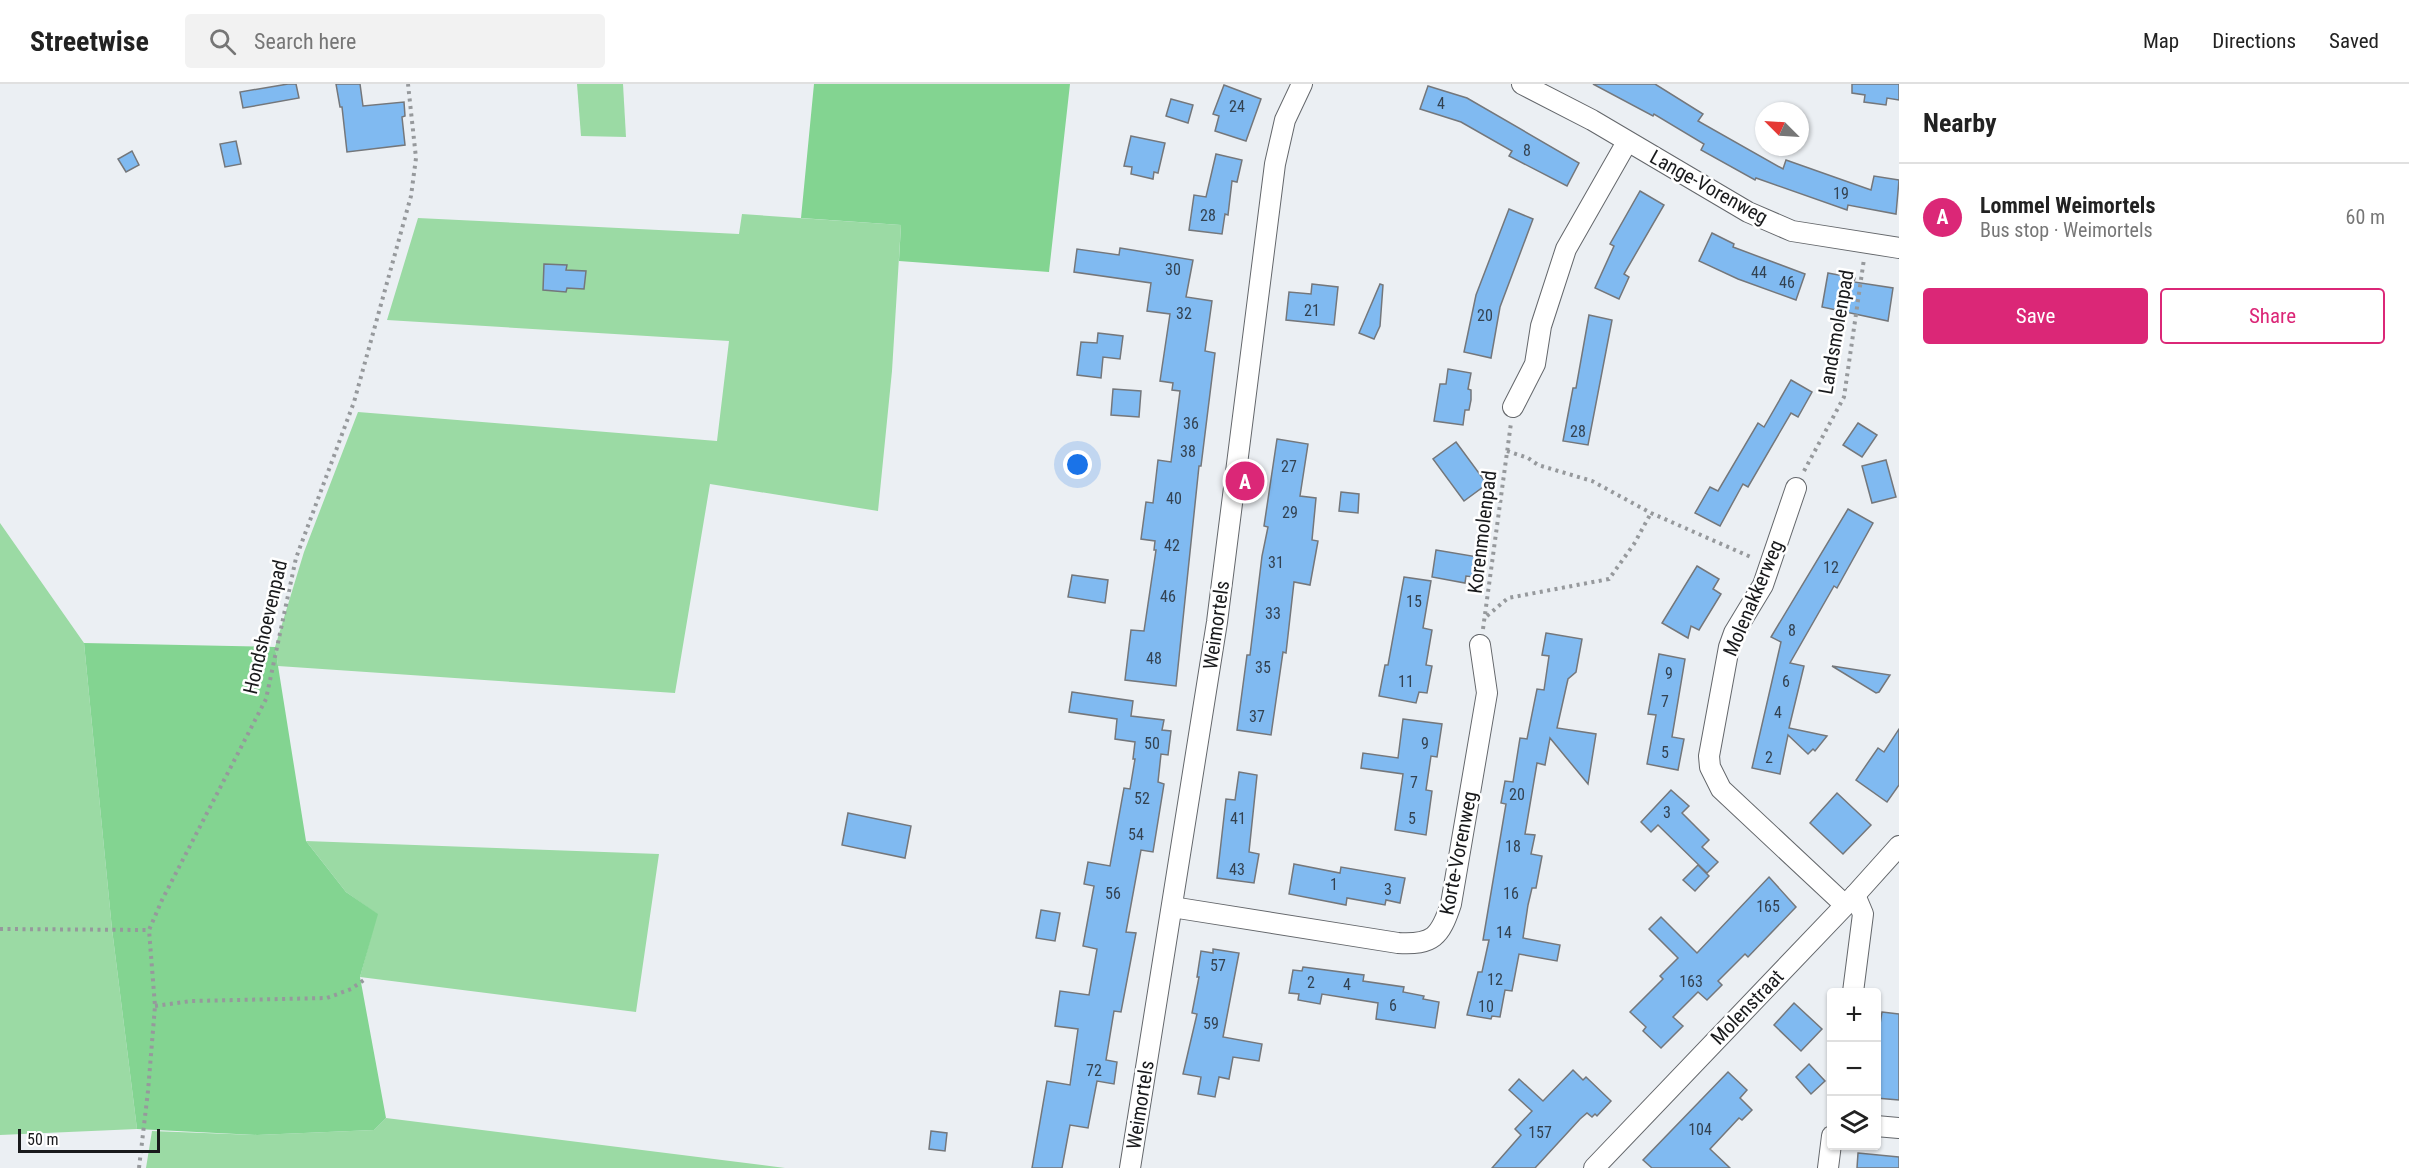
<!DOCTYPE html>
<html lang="en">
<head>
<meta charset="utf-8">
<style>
	body { margin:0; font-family:"Roboto Condensed",sans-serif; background:#f2f2f2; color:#222 }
	.controls { position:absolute; right:18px; bottom:18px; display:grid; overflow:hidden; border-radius:6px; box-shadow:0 2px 4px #0004 }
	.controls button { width:54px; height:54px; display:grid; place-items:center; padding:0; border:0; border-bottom:2px solid #e0e0e0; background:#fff; color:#222; font:30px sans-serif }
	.compass { position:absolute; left:1755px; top:18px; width:54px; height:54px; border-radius:50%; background:#fff; box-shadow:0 2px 4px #0004; rotate:294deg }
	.scale { position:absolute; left:18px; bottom:15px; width:142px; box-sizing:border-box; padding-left:6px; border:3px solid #191a1c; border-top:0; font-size:16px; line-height:21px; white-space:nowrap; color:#191a1c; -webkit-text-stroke:4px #fff; paint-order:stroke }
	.you { position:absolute; left:1078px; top:381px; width:21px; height:21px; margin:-15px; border:4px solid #fff; border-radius:50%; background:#1a73e8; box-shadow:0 0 0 9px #1a73e833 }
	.badge { display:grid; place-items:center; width:39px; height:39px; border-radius:50%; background:#db2777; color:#fff; font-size:20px; font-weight:700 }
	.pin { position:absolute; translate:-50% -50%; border:3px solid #fff; box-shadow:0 2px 6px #0006 }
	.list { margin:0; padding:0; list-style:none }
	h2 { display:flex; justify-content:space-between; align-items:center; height:78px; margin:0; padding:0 24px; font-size:26px }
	h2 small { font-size:20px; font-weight:400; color:#767676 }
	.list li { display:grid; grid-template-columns:39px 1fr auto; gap:18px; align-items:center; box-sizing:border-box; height:108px; padding:0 24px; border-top:2px solid #e0e0e0 }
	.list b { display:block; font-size:22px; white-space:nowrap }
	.list p { margin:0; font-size:20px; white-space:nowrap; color:#767676 }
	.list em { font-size:20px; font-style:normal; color:#767676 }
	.actions { display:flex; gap:12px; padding:18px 24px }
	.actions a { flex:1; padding:14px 0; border:2px solid #db2777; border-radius:6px; text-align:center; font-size:21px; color:#db2777 }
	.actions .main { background:#db2777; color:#fff }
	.icon { flex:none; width:33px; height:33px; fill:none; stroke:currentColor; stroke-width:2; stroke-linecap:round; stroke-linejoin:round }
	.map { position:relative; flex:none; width:1899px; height:1084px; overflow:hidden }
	header { display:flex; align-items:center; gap:36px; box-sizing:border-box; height:84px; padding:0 30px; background:#fff; border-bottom:2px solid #e0e0e0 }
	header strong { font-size:28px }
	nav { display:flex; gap:33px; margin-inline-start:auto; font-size:21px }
	.search { width:420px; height:54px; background:#f2f2f2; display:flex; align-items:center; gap:15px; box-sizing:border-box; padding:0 21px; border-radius:6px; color:#767676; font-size:22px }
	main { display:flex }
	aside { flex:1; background:#fff }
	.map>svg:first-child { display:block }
</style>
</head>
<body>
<header>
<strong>Streetwise</strong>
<div class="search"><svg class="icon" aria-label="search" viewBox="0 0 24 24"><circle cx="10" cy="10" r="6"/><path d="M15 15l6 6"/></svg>Search here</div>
<nav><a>Map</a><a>Directions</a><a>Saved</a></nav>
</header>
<main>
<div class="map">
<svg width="1899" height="1084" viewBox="0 0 1899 1084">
	<rect width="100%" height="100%" fill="#ebeff3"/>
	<g fill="#9bdaa4">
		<polygon points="577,0 623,0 626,53 581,52"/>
		<polygon points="742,130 901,141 892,287 878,427 710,400 675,609 278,582 275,563 304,468 358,328 717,357 729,257 387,236 418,134 739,150"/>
		<polygon points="0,439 84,559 112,845 137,1045 0,1051"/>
		<polygon points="306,757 659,770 636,928 360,893 377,830 346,808"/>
		<polygon points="386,1034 785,1084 146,1084 152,1047 257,1051 374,1046"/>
	</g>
	<g fill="#83d491">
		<polygon points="814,0 1070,0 1049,188 899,177 901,141 801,134"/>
		<polygon points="84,559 275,563 306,757 346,808 378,830 360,893 386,1034 374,1046 257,1051 137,1045 112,845"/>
	</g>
	<g fill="#80baf1" stroke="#74777b" stroke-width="1.5">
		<polygon points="288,0 296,0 299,14 243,24 240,8"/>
		<polygon points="336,0 360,0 363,22 404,18 405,32 402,33 405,61 347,68 342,23 340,23"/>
		<polygon points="1593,0 1655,0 1703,30 1698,37 1783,85 1786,76 1871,106 1874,92 1899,96 1896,130 1848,121 1847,126 1756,94 1755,96 1701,66 1704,60 1654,30 1653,32"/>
		<polygon points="1852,0 1899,0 1899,16 1887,14 1886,21 1864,18 1865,11 1852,9"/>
		<polygon points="1224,1 1261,15 1246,57 1215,47 1219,32 1213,30"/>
		<polygon points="1428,2 1467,14 1579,79 1567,102 1509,72 1512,67 1461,38 1420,25"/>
		<polygon points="1171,15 1193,21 1188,39 1166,32"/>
		<polygon points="1131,52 1165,59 1158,89 1154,88 1153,95 1131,90 1132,83 1124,82"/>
		<polygon points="236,57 241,80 225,83 220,60"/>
		<polygon points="132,67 139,81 126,88 118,75"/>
		<polygon points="1216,70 1242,76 1237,98 1232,97 1228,131 1225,130 1222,150 1189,146 1194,111 1206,113"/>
		<polygon points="1640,107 1664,121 1624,190 1629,193 1619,215 1595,204 1614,162 1610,160"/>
		<polygon points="1509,125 1533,135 1500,223 1491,274 1464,268 1476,211"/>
		<polygon points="1712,149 1734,160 1733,163 1805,190 1796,216 1738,195 1699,177"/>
		<polygon points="1120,164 1193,176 1186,213 1212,217 1205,267 1215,269 1201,382 1199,382 1176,602 1125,596 1131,546 1144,547 1156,466 1154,466 1155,457 1141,455 1146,418 1153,419 1158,376 1171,378 1180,307 1172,306 1173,299 1160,297 1170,230 1147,227 1151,199 1074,188 1077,165 1119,171"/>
		<polygon points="544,180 567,181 566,186 586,187 584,205 567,204 566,208 543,206"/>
		<polygon points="1828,189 1855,194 1854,198 1893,204 1888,237 1822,223"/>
		<polygon points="1312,200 1338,203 1334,241 1286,236 1289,208 1311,210"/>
		<polygon points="1380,200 1383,201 1380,242 1374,255 1359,249"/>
		<polygon points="1589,231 1612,236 1588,361 1563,357 1573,304 1576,304"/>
		<polygon points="1098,249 1123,252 1120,275 1103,273 1101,294 1077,291 1081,258 1097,259"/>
		<polygon points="1448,285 1471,289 1468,305 1471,306 1471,316 1469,326 1465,326 1463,341 1434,337 1440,300 1446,300"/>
		<polygon points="1791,296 1812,308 1798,333 1791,329 1748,403 1743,400 1720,442 1695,429 1710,403 1718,407 1758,339 1764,343"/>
		<polygon points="1113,305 1141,307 1139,333 1111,331"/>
		<polygon points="1858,339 1877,351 1862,373 1843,361"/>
		<polygon points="1277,355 1308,360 1300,412 1316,414 1312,456 1318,457 1310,501 1294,498 1286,569 1283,568 1271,651 1237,646 1247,571 1250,571 1262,472 1268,443 1264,442"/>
		<polygon points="1456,358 1487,400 1464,417 1433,375"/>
		<polygon points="1886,376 1896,413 1872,419 1862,382"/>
		<polygon points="1341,408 1359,410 1358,429 1339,427"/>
		<polygon points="1848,425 1873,439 1837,504 1834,502 1790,579 1804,582 1789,644 1827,652 1815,667 1813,665 1808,670 1788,651 1780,690 1752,684 1781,558 1771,553"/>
		<polygon points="1436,466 1478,473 1474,493 1466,492 1465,499 1432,493"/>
		<polygon points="1697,482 1719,495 1713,505 1721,510 1699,546 1691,542 1688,554 1662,539"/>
		<polygon points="1072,491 1108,496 1105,519 1068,513"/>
		<polygon points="1404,493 1431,497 1423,544 1432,546 1426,581 1432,582 1427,609 1419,608 1416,619 1379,612 1385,581 1388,581"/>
		<polygon points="1546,549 1582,555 1576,588 1568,595 1557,644 1596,650 1588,700 1550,654 1545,681 1537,679 1525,750 1535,751 1531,770 1542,772 1536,804 1532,804 1528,821 1523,854 1560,861 1557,877 1519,870 1512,907 1505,906 1500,933 1492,932 1491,935 1467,931 1478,888 1482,888 1489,856 1483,856 1506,720 1501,719 1505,697 1513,698 1520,654 1527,655 1537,605 1544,606 1549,572 1542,571"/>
		<polygon points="1659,570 1685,575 1672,653 1684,655 1678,686 1647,680 1656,631 1648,630"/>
		<polygon points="1832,582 1890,591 1879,608 1876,609"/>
		<polygon points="1072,608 1133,617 1131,632 1164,636 1162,646 1171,647 1168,671 1161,670 1158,698 1164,700 1153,768 1141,766 1126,848 1136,849 1121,928 1114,927 1106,976 1117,978 1114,1000 1097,997 1088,1044 1070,1041 1062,1084 1032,1084 1047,997 1070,1001 1078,945 1055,942 1060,907 1089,911 1097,865 1083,862 1094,802 1084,800 1088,778 1110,782 1124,704 1130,705 1135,675 1133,675 1135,658 1115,655 1117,635 1069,628"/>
		<polygon points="1403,635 1442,640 1437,673 1431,672 1426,706 1432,707 1426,751 1395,746 1403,690 1361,684 1363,669 1398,674"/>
		<polygon points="1899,645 1899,701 1887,718 1856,696 1878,664 1884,668"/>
		<polygon points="1239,688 1257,691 1249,768 1259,770 1254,799 1217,794 1226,715 1235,716"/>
		<polygon points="1671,706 1689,722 1682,729 1709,756 1702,763 1718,778 1707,789 1658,741 1651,748 1641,738"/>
		<polygon points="1837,709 1871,741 1843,770 1810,739"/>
		<polygon points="848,729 911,742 905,774 842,761"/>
		<polygon points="1294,780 1340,789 1341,783 1405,794 1400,819 1386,816 1385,821 1347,814 1346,821 1289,810"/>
		<polygon points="1698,781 1709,792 1695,807 1683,796"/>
		<polygon points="1769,793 1796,823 1748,873 1745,870 1718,897 1722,901 1707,916 1698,908 1673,933 1683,942 1661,964 1643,947 1646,943 1630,928 1663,895 1660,892 1678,874 1649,845 1661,833 1697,869"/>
		<polygon points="1041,826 1060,829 1055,857 1036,854"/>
		<polygon points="1213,865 1239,869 1223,953 1262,960 1259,977 1233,973 1229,995 1219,993 1215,1013 1198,1010 1201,993 1183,990 1197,930 1192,929 1199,893 1197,893 1201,867 1213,869"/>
		<polygon points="1303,883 1364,891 1363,897 1404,903 1403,908 1424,912 1423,915 1439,918 1435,944 1376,935 1378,919 1322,910 1320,920 1298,916 1299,910 1289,909 1293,886 1302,887"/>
		<polygon points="1794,919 1822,945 1801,967 1774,941"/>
		<polygon points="1882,928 1899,930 1899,1016 1876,1014 1876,965"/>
		<polygon points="1809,980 1825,997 1811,1010 1796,993"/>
		<polygon points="1573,986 1583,996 1586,993 1611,1017 1597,1032 1595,1030 1592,1033 1587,1029 1580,1035 1535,1084 1492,1084 1521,1051 1515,1045 1532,1027 1509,1006 1519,995 1543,1017"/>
		<polygon points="1728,988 1747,1006 1740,1014 1752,1026 1742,1036 1739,1034 1710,1065 1730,1084 1652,1084 1643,1076"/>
		<polygon points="931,1047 947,1049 945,1067 929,1065"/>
		<polygon points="1858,1069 1899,1073 1899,1084 1857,1084"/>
	</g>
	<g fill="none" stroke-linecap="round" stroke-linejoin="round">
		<g stroke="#64676b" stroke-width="22">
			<g id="minor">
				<polyline points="1522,0 1592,36 1748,128 1792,147 1899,164"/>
				<polyline points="1513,323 1535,280 1541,242 1566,165 1627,58"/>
				<polyline points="1796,404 1763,501 1734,549 1729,563 1709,672 1710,683 1721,705 1845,821"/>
				<path d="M 1172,823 L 1398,859 C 1433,861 1440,853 1451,820 L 1487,609 L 1480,561"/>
				<polyline points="1853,908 1863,830 1855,811"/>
				<polyline points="1876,1042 1899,1044"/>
				<polyline points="1130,1084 1217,538 1275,80 1285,36 1302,0"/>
				<polyline points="1594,1084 1855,811 1899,762"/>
				<polyline points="1828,1084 1832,1052"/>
			</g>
		</g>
		<g stroke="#96999c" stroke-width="4" stroke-dasharray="3 4.5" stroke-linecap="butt">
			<polyline points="1507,367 1528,374 1538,381 1592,397 1651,429 1753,474"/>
			<polyline points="1804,387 1844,313 1864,175"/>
			<polyline points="1487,532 1508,514 1609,495 1634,460 1651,429"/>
			<polyline points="1483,545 1511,339"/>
			<polyline points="0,845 149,846"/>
			<polyline points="155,922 191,917 327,914 351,905 364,896"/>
			<polyline points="139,1084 148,1007 155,922 149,846 162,816 266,615 296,474 354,318 411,112 416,74 408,0"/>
		</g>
		<use href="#minor" stroke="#fff" stroke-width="20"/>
	</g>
	<g text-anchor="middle" stroke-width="5" stroke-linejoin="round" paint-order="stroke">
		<g font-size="16" fill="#334251">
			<text x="1441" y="25">4</text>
			<text x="1237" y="28">24</text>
			<text x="1527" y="72">8</text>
			<text x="1841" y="115">19</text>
			<text x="1208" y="137">28</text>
			<text x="1173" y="191">30</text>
			<text x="1759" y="194">44</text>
			<text x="1787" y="204">46</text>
			<text x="1312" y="232">21</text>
			<text x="1184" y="235">32</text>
			<text x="1485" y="237">20</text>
			<text x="1191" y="345">36</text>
			<text x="1578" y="353">28</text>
			<text x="1188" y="373">38</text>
			<text x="1289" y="388">27</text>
			<text x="1174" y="420">40</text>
			<text x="1290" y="434">29</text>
			<text x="1172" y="467">42</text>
			<text x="1276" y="484">31</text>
			<text x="1831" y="489">12</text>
			<text x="1168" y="518">46</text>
			<text x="1414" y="523">15</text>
			<text x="1273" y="535">33</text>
			<text x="1792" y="552">8</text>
			<text x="1154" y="580">48</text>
			<text x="1263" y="589">35</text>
			<text x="1669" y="595">9</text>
			<text x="1406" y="603">11</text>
			<text x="1786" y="603">6</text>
			<text x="1665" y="623">7</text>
			<text x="1778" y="634">4</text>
			<text x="1257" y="638">37</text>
			<text x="1152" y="665">50</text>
			<text x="1425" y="665">9</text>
			<text x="1665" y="674">5</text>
			<text x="1769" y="679">2</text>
			<text x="1414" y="704">7</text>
			<text x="1517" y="716">20</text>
			<text x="1142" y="720">52</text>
			<text x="1667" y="734">3</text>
			<text x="1238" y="740">41</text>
			<text x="1412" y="740">5</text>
			<text x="1136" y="756">54</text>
			<text x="1513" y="768">18</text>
			<text x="1237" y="791">43</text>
			<text x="1334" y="806">1</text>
			<text x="1388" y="811">3</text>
			<text x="1113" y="815">56</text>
			<text x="1511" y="815">16</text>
			<text x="1768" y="828">165</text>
			<text x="1504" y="854">14</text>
			<text x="1218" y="887">57</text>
			<text x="1495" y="901">12</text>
			<text x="1691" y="903">163</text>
			<text x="1311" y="904">2</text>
			<text x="1347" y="906">4</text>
			<text x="1393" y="927">6</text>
			<text x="1486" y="928">10</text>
			<text x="1211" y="945">59</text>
			<text x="1094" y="992">72</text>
			<text x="1700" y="1051">104</text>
			<text x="1540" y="1054">157</text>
		</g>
		<g font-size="20" fill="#191a1c" stroke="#fff">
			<text transform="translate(1709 103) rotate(29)" y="7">Lange-Vorenweg</text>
			<text transform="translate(1836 248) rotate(-80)" y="7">Landsmolenpad</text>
			<text transform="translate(1482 448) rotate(-83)" y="7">Korenmolenpad</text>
			<text transform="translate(1753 514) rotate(-67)" y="7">Molenakkerweg</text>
			<text transform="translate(1216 541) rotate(-82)" y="7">Weimortels</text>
			<text transform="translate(265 543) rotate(-77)" y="7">Hondshoevenpad</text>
			<text transform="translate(1458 769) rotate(-79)" y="7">Korte-Vorenweg</text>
			<text transform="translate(1747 923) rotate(-46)" y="7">Molenstraat</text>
			<text transform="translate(1140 1021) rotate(-81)" y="7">Weimortels</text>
		</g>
	</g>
</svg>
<div class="controls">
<button>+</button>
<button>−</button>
<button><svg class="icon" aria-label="layers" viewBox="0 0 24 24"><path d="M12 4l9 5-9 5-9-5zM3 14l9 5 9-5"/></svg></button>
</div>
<svg class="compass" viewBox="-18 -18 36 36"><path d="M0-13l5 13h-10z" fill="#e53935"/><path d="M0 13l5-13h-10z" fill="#767676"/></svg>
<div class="scale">50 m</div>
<div class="you"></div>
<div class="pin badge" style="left:1245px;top:397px">A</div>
</div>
<aside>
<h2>Nearby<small></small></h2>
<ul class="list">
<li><span class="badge">A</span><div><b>Lommel Weimortels</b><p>Bus stop · Weimortels</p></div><em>60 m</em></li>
</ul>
<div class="actions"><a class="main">Save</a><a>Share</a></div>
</aside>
</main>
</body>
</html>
